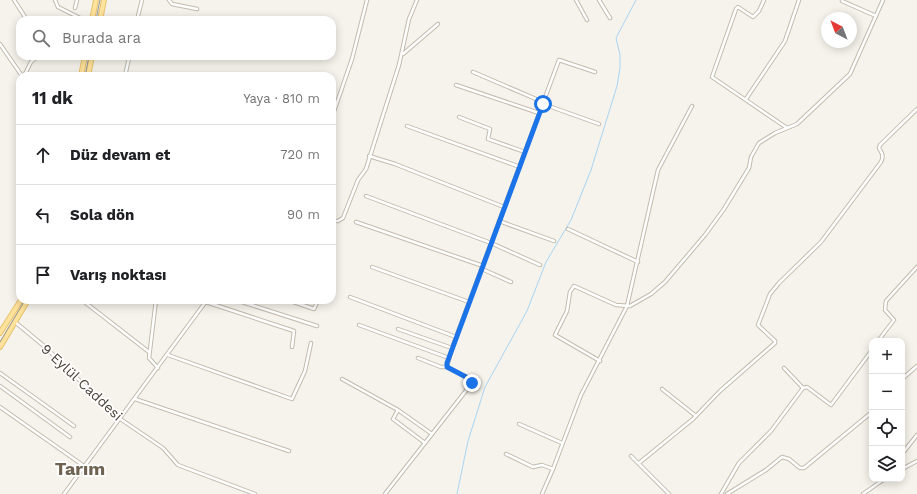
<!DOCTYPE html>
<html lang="tr">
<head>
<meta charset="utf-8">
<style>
	body { margin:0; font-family:"Work Sans",sans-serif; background:#f2f2f2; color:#202124 }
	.controls { position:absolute; right:12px; bottom:12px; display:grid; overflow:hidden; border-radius:8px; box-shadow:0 2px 10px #0003 }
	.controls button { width:36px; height:36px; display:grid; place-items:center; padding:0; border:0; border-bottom:1px solid #e0e0e0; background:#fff; color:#202124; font:20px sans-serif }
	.compass { position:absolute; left:821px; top:12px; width:36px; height:36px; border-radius:50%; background:#fff; box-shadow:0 2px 10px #0003; rotate:318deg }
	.stop { position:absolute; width:12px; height:12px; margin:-9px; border:3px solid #1a73e8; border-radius:50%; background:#fff }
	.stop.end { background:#1a73e8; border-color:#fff; box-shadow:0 1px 4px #0008 }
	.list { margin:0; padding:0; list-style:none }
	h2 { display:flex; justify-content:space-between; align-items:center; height:52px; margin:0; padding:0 16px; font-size:17px }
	h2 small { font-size:13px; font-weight:400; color:#757577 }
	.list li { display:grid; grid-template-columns:26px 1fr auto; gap:12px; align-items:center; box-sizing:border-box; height:60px; padding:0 16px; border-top:1px solid #e0e0e0 }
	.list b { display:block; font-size:15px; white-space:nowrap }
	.list em { font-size:13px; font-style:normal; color:#757577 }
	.icon { flex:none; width:22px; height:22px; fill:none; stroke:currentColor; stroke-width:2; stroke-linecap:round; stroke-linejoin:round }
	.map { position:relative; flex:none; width:917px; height:494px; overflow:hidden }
	.search { position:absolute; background:#fff; box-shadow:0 2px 10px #0003; left:16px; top:16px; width:320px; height:44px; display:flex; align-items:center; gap:10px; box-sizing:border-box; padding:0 14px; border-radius:12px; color:#757577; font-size:15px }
	.panel { position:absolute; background:#fff; box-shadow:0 2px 10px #0003; left:16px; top:72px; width:320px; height:232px; border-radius:12px }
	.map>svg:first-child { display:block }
</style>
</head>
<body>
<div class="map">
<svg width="917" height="494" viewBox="0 0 917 494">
	<rect width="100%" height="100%" fill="#f6f3ec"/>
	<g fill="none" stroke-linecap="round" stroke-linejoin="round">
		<polyline stroke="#a9d4f2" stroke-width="1" points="457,494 468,441 485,387 527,311 546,262 571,220 591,170 617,86 620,68 620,55 616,38 636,0"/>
		<g stroke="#c2bbae" stroke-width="4.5">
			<g id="minor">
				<polyline points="14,0 27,20"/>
				<polyline points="55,0 58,7 84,20"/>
				<polyline points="169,0 172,4 197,9"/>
				<polyline points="576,0 587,20"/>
				<polyline points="599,0 610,18"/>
				<polyline points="764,0 759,11 753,17 738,7 736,9 712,77 787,128"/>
				<polyline points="842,1 876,16"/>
				<polyline points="75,8 77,0"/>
				<polyline points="137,20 142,0"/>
				<polyline points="0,44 22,76"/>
				<polyline points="403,54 438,24"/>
				<polyline points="122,56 129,58 125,76"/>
				<polyline points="473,72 543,102"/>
				<polyline points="24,76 31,62 38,56"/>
				<polyline points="456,85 539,113"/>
				<polyline points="746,99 785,41 799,0"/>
				<polyline points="543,104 599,124"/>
				<polyline points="332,117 352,59 367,0"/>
				<polyline points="459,117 490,129 488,139 525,152"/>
				<polyline points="407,126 520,167"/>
				<polyline points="369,156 395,164 504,207"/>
				<polyline points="366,196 491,243 540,265"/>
				<polyline points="332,221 338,221 343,218 358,180 366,169 399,65 409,19 417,0"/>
				<polyline points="499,221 554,241"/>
				<polyline points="356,222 483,266"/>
				<polyline points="568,229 638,262"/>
				<polyline points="372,267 469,302"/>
				<polyline points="482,269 511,282"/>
				<polyline points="350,297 456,337"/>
				<polyline points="82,300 149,352"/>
				<polyline points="156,300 149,358 158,368"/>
				<polyline points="236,300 317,326"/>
				<polyline points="288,300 314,309 318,300"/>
				<polyline points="206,302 294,331 292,347"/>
				<polyline points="15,322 44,346 116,416 163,448 178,465 255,494"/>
				<polyline points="359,325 449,358"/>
				<polyline points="398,329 452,348"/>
				<polyline points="878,341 894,320 885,310 886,301 917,267"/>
				<polyline points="168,355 292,399 305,371 311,343"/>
				<polyline points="600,361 555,335 567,311 570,292 574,286 616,305 630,306 651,294 665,282 705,235 724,209 749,168 751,157 759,143 775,133 797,124 850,74 883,0"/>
				<polyline points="447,367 452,348 559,60 595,72"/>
				<polyline points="784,368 803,388"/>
				<polyline points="0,373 74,426"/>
				<polyline points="342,379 398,410 432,434"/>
				<polyline points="902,379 917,366"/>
				<polyline points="0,386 70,437"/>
				<polyline points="662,389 696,416"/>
				<polyline points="135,399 289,451"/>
				<polyline points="0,407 84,466"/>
				<polyline points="398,410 393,419 425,443"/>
				<polyline points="519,424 562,443"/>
				<polyline points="506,454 533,467 542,465 553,469 581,395 627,306 658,170 692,106"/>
				<polyline points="902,454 917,435"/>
				<polyline points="631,456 669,494"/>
				<path d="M 639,463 L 693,419 L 720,391 L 775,343 L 775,341 L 758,325 L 770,294 L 779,283 L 821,242 L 881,162 C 884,156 882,153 879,148 L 880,145 L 917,109"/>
				<polyline points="902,469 917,461"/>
				<polyline points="880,479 880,482 885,479"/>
				<polyline points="64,494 207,300"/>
				<polyline points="385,494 472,383 468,378 447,367 441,367 418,358"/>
				<polyline points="542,494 553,469"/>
				<polyline points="721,494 739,463 771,431 803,388 807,387 831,405 872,350"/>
				<polyline points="727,494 766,470 782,457 789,459 800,468 804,468 872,412"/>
				<polyline points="863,494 880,482"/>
			</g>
		</g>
		<g stroke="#e6c16a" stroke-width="6">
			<g id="primary">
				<polyline points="92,20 96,0"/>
				<polyline points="100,20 104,0"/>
				<polyline points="81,76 85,56"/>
				<polyline points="88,76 92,56"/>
				<polyline points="0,333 21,300"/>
				<polyline points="0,347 28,300"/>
			</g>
		</g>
		<use href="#minor" stroke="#fff" stroke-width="2.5"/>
		<use href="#primary" stroke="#ffe39c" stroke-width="4"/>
		<g stroke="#9a9a9a" stroke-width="1">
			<polyline points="96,20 100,0"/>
			<polyline points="85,76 89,56"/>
			<polyline points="0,342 25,300"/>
		</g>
	</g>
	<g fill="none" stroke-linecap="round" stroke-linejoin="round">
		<polyline stroke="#1a73e8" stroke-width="5" points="472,383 468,378 447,367 447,363 543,104"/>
	</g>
	<g text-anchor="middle" stroke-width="3.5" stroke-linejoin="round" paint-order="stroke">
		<g font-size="14" fill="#4b4439" stroke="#fff">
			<text transform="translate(82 382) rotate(43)" y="5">9 Eylül Caddesi</text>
		</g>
		<g font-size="18" font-weight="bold" fill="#6e6250" stroke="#fff">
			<text x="80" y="475">Tarım</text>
		</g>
	</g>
</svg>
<div class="controls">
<button>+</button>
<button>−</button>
<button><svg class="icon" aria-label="locate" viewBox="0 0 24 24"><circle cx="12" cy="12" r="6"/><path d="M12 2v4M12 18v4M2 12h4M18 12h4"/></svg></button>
<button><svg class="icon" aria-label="layers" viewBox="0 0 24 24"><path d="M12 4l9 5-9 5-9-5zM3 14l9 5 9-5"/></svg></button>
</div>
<svg class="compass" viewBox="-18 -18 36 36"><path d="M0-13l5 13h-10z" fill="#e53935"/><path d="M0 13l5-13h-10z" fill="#757577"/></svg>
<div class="stop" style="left:543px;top:104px"></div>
<div class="stop end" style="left:472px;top:383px"></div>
<div class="search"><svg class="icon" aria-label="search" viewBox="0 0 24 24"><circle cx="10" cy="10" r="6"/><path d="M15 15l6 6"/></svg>Burada ara</div>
<section class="panel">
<h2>11 dk<small>Yaya · 810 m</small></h2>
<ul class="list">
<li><svg class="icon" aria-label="ahead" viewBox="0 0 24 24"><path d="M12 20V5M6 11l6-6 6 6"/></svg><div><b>Düz devam et</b></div><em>720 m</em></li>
<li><svg class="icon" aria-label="left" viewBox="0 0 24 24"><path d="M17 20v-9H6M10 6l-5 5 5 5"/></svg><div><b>Sola dön</b></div><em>90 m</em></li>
<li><svg class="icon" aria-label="arrive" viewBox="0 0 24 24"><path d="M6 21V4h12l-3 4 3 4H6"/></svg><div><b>Varış noktası</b></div></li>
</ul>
</section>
</div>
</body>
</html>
